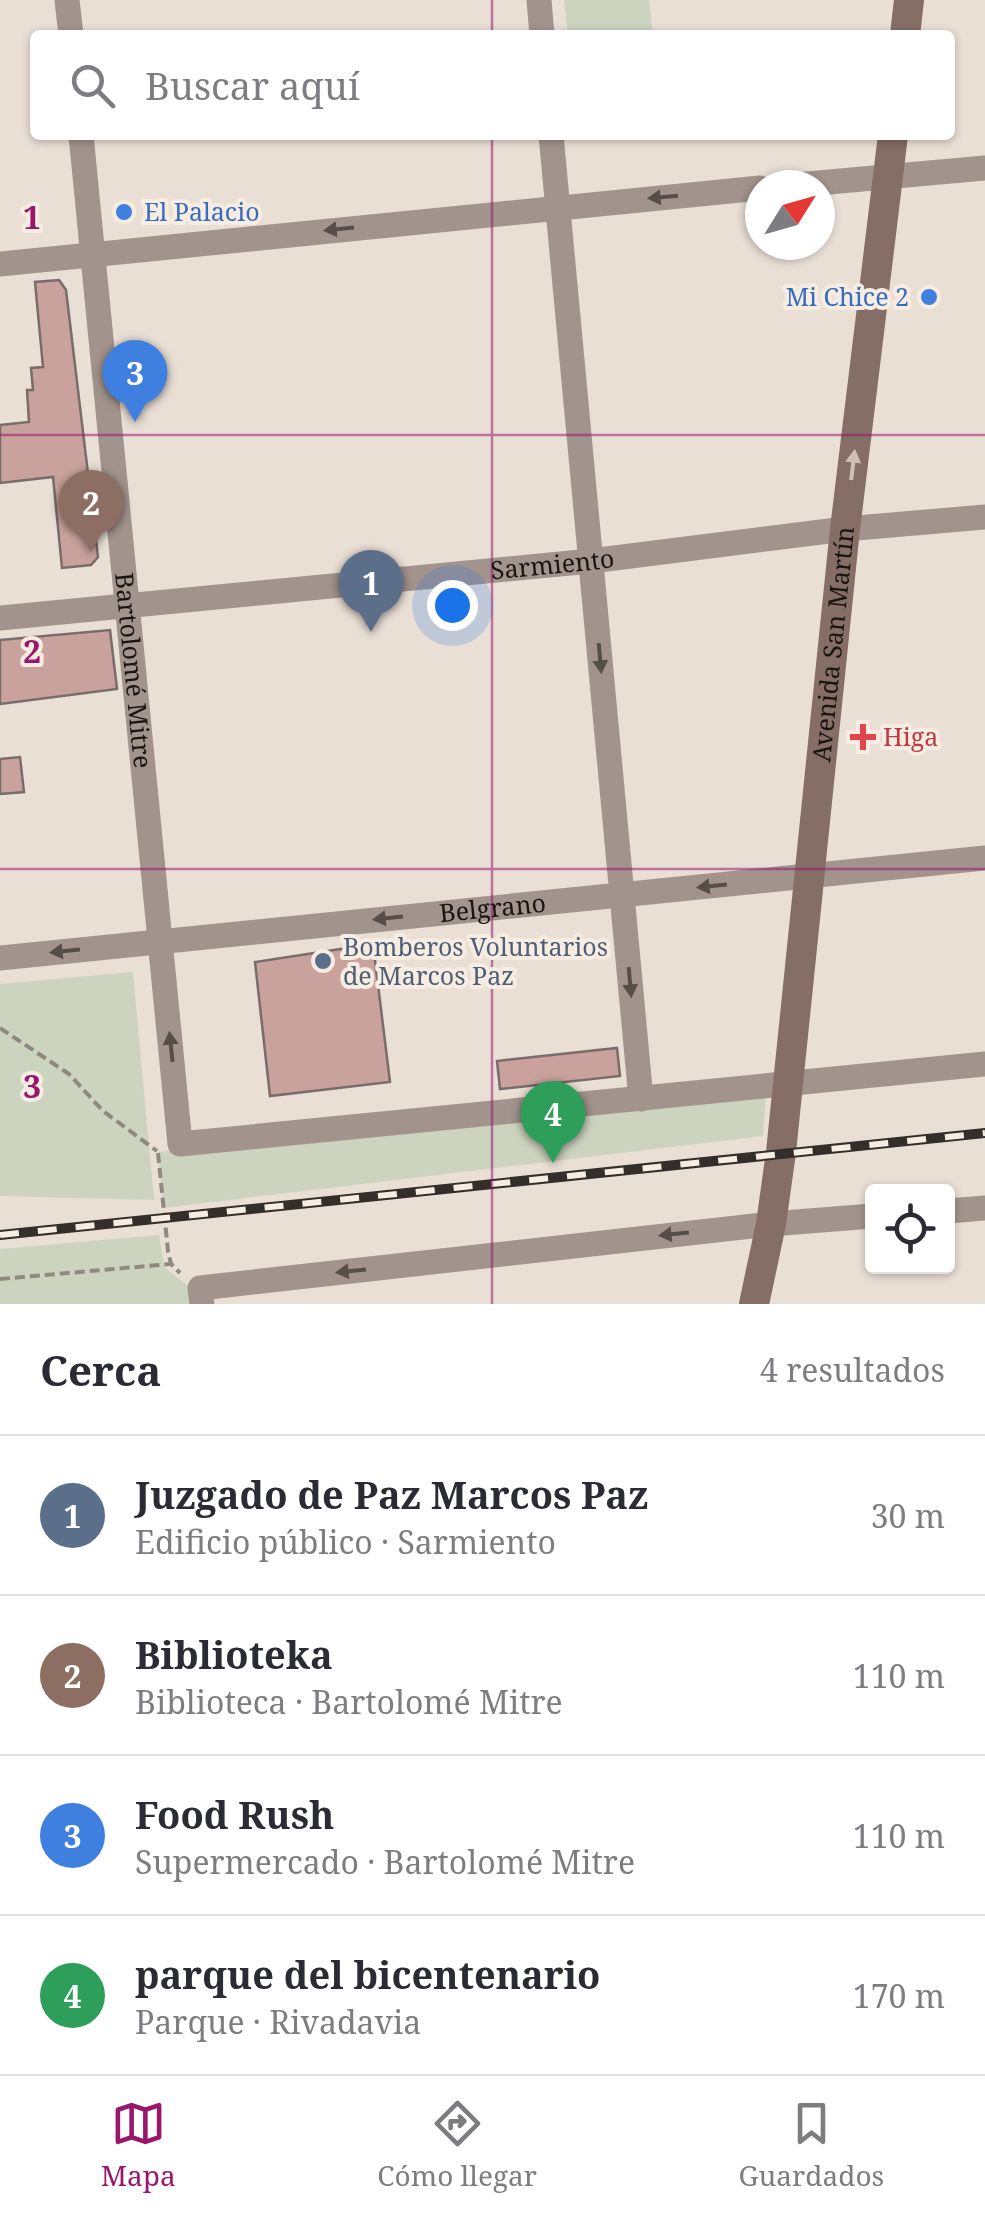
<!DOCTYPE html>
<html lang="es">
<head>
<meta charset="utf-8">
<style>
	body { margin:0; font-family:"Noto Serif",serif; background:#f7f7f7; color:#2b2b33 }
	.controls { position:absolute; right:30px; bottom:30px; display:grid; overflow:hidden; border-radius:10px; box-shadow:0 2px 8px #0004 }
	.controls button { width:90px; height:90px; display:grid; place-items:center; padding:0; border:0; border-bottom:2px solid #e1e1e2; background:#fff; color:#2b2b33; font:50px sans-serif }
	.compass { position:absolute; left:745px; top:170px; width:90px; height:90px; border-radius:50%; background:#fff; box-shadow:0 2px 8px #0004; rotate:53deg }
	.you { position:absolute; left:452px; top:605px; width:35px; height:35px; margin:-25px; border:8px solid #fff; border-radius:50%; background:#1a73e8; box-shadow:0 0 0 15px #1a73e833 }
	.badge { display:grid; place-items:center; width:65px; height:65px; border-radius:50%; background:#98176d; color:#fff; font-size:32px; font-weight:700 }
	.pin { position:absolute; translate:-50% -82px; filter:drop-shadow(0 2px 5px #0008) }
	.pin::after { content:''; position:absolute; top:52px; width:35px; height:30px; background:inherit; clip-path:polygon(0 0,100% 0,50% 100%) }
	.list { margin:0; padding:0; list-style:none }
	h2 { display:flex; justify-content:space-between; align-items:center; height:130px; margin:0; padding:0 40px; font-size:42px }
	h2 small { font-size:32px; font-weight:400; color:#7c7c81 }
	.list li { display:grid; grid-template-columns:65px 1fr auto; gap:30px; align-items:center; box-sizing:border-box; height:160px; padding:0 40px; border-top:2px solid #e1e1e2 }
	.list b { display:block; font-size:38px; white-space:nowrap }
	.list p { margin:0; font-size:32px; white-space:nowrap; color:#7c7c81 }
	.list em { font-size:32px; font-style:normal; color:#7c7c81 }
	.icon { flex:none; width:55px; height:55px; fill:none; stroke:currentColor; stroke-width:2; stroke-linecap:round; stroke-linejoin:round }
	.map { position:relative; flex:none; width:985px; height:1304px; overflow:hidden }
	.search { position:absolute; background:#fff; box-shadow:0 2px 8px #0004; left:30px; right:30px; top:30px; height:110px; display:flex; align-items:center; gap:25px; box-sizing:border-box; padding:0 35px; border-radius:10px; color:#7c7c81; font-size:38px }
	.sheet { height:770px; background:#fff }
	nav { display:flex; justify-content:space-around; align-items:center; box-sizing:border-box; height:140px; border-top:2px solid #e1e1e2; background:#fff; font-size:28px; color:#7c7c81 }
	nav a { display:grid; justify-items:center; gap:5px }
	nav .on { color:#98176d }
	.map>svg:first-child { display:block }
</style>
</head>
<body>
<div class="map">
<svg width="985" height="1304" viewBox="0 0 985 1304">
	<rect width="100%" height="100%" fill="#e9dfd5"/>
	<g fill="#ccd3be">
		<polygon points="564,0 649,0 653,35 568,35"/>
		<polygon points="133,972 154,1200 0,1196 0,984"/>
		<polygon points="766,1094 763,1136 163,1208 158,1152"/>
		<polygon points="159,1235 164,1267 188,1286 190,1304 0,1304 0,1249"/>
	</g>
	<g fill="#caa29d" stroke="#7a6c6a" stroke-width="2.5">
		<polygon points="59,280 66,290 98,557 91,565 62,568 53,477 0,483 0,425 29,422 27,390 33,390 31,368 43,367 35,282"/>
		<polygon points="110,630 117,689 0,704 0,640"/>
		<polygon points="20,757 24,792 0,794 0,759"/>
		<polygon points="373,944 390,1082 270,1096 255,962"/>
		<polygon points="617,1048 620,1076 500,1089 497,1061"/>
	</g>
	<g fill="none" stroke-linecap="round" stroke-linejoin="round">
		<g stroke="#908982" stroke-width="4" stroke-dasharray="10 5" stroke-linecap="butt">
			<polyline points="0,1028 69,1074 103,1111 157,1151"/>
			<polyline points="158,1153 168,1251 171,1264 180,1273"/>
			<polyline points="0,1279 170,1264"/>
		</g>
		<g stroke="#a3938d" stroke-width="25">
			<polyline points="67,0 71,35"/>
			<polyline points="539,0 542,35"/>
			<path id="s1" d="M 81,135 L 180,1144 L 985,1064"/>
			<polyline points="551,135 641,1099"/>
			<polyline points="796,185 985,168"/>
			<polyline points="0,264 760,188"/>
			<path id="s2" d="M 0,618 L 591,561 L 845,529 L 985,517"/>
			<path id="s3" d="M 0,958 L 985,858"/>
			<polyline points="948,1211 985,1208"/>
			<polyline points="202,1304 200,1288 771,1224 872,1216"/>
		</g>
		<g stroke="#856e65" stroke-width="30">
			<polyline points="905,35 909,0"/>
			<path id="s4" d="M 754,1304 L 771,1224 L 781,1152 L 845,529 L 893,135"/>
		</g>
		<g stroke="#332e2a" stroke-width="10">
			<polyline id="rail" points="0,1235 985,1133"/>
		</g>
		<use href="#rail" stroke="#f6ece2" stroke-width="6" stroke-dasharray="19" stroke-linecap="butt"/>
	</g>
	<defs><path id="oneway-solid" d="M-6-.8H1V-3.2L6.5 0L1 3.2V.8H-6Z" transform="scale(2.5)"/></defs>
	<g fill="#574e49">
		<use href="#oneway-solid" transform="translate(663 197) rotate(175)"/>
		<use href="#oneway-solid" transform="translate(339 229) rotate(174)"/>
		<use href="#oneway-solid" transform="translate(600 658) rotate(85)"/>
		<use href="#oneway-solid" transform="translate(712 886) rotate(174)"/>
		<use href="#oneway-solid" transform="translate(388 918) rotate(174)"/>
		<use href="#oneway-solid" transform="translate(65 951) rotate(174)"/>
		<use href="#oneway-solid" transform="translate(630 982) rotate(85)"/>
		<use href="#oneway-solid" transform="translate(171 1047) rotate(-96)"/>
		<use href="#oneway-solid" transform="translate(674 1234) rotate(174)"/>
		<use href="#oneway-solid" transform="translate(351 1271) rotate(174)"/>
	</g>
	<use fill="#cec0b6" href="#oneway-solid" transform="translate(853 465) rotate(-83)"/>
	<path fill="none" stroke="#98176d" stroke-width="2.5" stroke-opacity="0.55" d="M 492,0 L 492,35M 492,135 L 492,1304M 0,435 L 985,435M 0,869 L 985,869"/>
	<g fill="#3f7fe0" stroke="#f6ece2" stroke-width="4">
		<circle cx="124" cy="212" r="10"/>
		<circle cx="929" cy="297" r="10"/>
	</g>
	<path fill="#e0444e" stroke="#f6ece2" stroke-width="4" d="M858 722h10v10h10v10h-10v10h-10v-10h-10v-10h10z"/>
	<circle fill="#5c6f8a" stroke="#f6ece2" stroke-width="4" cx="323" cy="961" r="10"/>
	<g text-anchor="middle" stroke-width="8" stroke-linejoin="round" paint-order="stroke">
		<g font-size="25" fill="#366cbe" stroke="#f6ece2" text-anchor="start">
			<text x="144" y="221">El Palacio</text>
			<text x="909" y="306" text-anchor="end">Mi Chice 2</text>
		</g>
		<g font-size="25" fill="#191512" stroke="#f6ece2">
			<text dy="9" stroke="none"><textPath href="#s2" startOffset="555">Sarmiento</textPath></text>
			<text dy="9" stroke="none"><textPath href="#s4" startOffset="665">Avenida San Martín</textPath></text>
			<text dy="9" stroke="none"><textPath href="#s1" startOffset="538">Bartolomé Mitre</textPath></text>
			<text dy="9" stroke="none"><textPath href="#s3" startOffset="495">Belgrano</textPath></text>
		</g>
		<g font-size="25" fill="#be3a42" stroke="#f6ece2" text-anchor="start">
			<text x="883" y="746">Higa</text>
		</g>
		<g font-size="25" fill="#4e5e75" stroke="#f6ece2" text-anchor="start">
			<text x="343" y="956">Bomberos Voluntarios<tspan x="343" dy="29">de Marcos Paz</tspan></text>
		</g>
	</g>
	<g font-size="32" text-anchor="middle" font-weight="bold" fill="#98176d" stroke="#f6ece2" stroke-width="8" stroke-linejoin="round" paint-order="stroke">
		<text x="32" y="229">1</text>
		<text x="32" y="663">2</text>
		<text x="32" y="1098">3</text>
	</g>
</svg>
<div class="controls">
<button><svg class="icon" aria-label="locate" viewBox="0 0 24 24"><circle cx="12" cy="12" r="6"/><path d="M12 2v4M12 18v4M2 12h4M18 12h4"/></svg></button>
</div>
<svg class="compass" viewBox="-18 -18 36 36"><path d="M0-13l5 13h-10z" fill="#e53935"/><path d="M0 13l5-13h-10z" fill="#7c7c81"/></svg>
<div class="you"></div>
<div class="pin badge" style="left:371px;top:632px;background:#5c6f8a">1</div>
<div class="pin badge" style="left:91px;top:552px;background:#8d6e63">2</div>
<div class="pin badge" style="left:135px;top:422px;background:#3f7fe0">3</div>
<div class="pin badge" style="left:553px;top:1163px;background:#2e9e5b">4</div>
<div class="search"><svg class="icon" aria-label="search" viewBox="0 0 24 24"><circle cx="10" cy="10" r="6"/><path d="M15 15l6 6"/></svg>Buscar aquí</div>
</div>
<section class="sheet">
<h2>Cerca<small>4 resultados</small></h2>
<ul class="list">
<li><span class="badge" style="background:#5c6f8a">1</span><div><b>Juzgado de Paz Marcos Paz</b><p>Edificio público · Sarmiento</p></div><em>30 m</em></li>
<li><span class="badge" style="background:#8d6e63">2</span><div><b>Biblioteka</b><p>Biblioteca · Bartolomé Mitre</p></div><em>110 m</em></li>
<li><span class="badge" style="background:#3f7fe0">3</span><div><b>Food Rush</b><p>Supermercado · Bartolomé Mitre</p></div><em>110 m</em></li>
<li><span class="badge" style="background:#2e9e5b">4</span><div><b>parque del bicentenario</b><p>Parque · Rivadavia</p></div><em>170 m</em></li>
</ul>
</section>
<nav>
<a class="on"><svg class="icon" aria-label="map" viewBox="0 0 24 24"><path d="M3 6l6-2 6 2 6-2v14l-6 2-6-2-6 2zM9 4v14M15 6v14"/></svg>Mapa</a>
<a><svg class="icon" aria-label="directions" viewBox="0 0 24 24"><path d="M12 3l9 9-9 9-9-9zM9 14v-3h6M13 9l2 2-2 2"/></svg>Cómo llegar</a>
<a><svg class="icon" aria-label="saved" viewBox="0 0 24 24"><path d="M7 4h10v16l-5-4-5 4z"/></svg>Guardados</a>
</nav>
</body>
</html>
